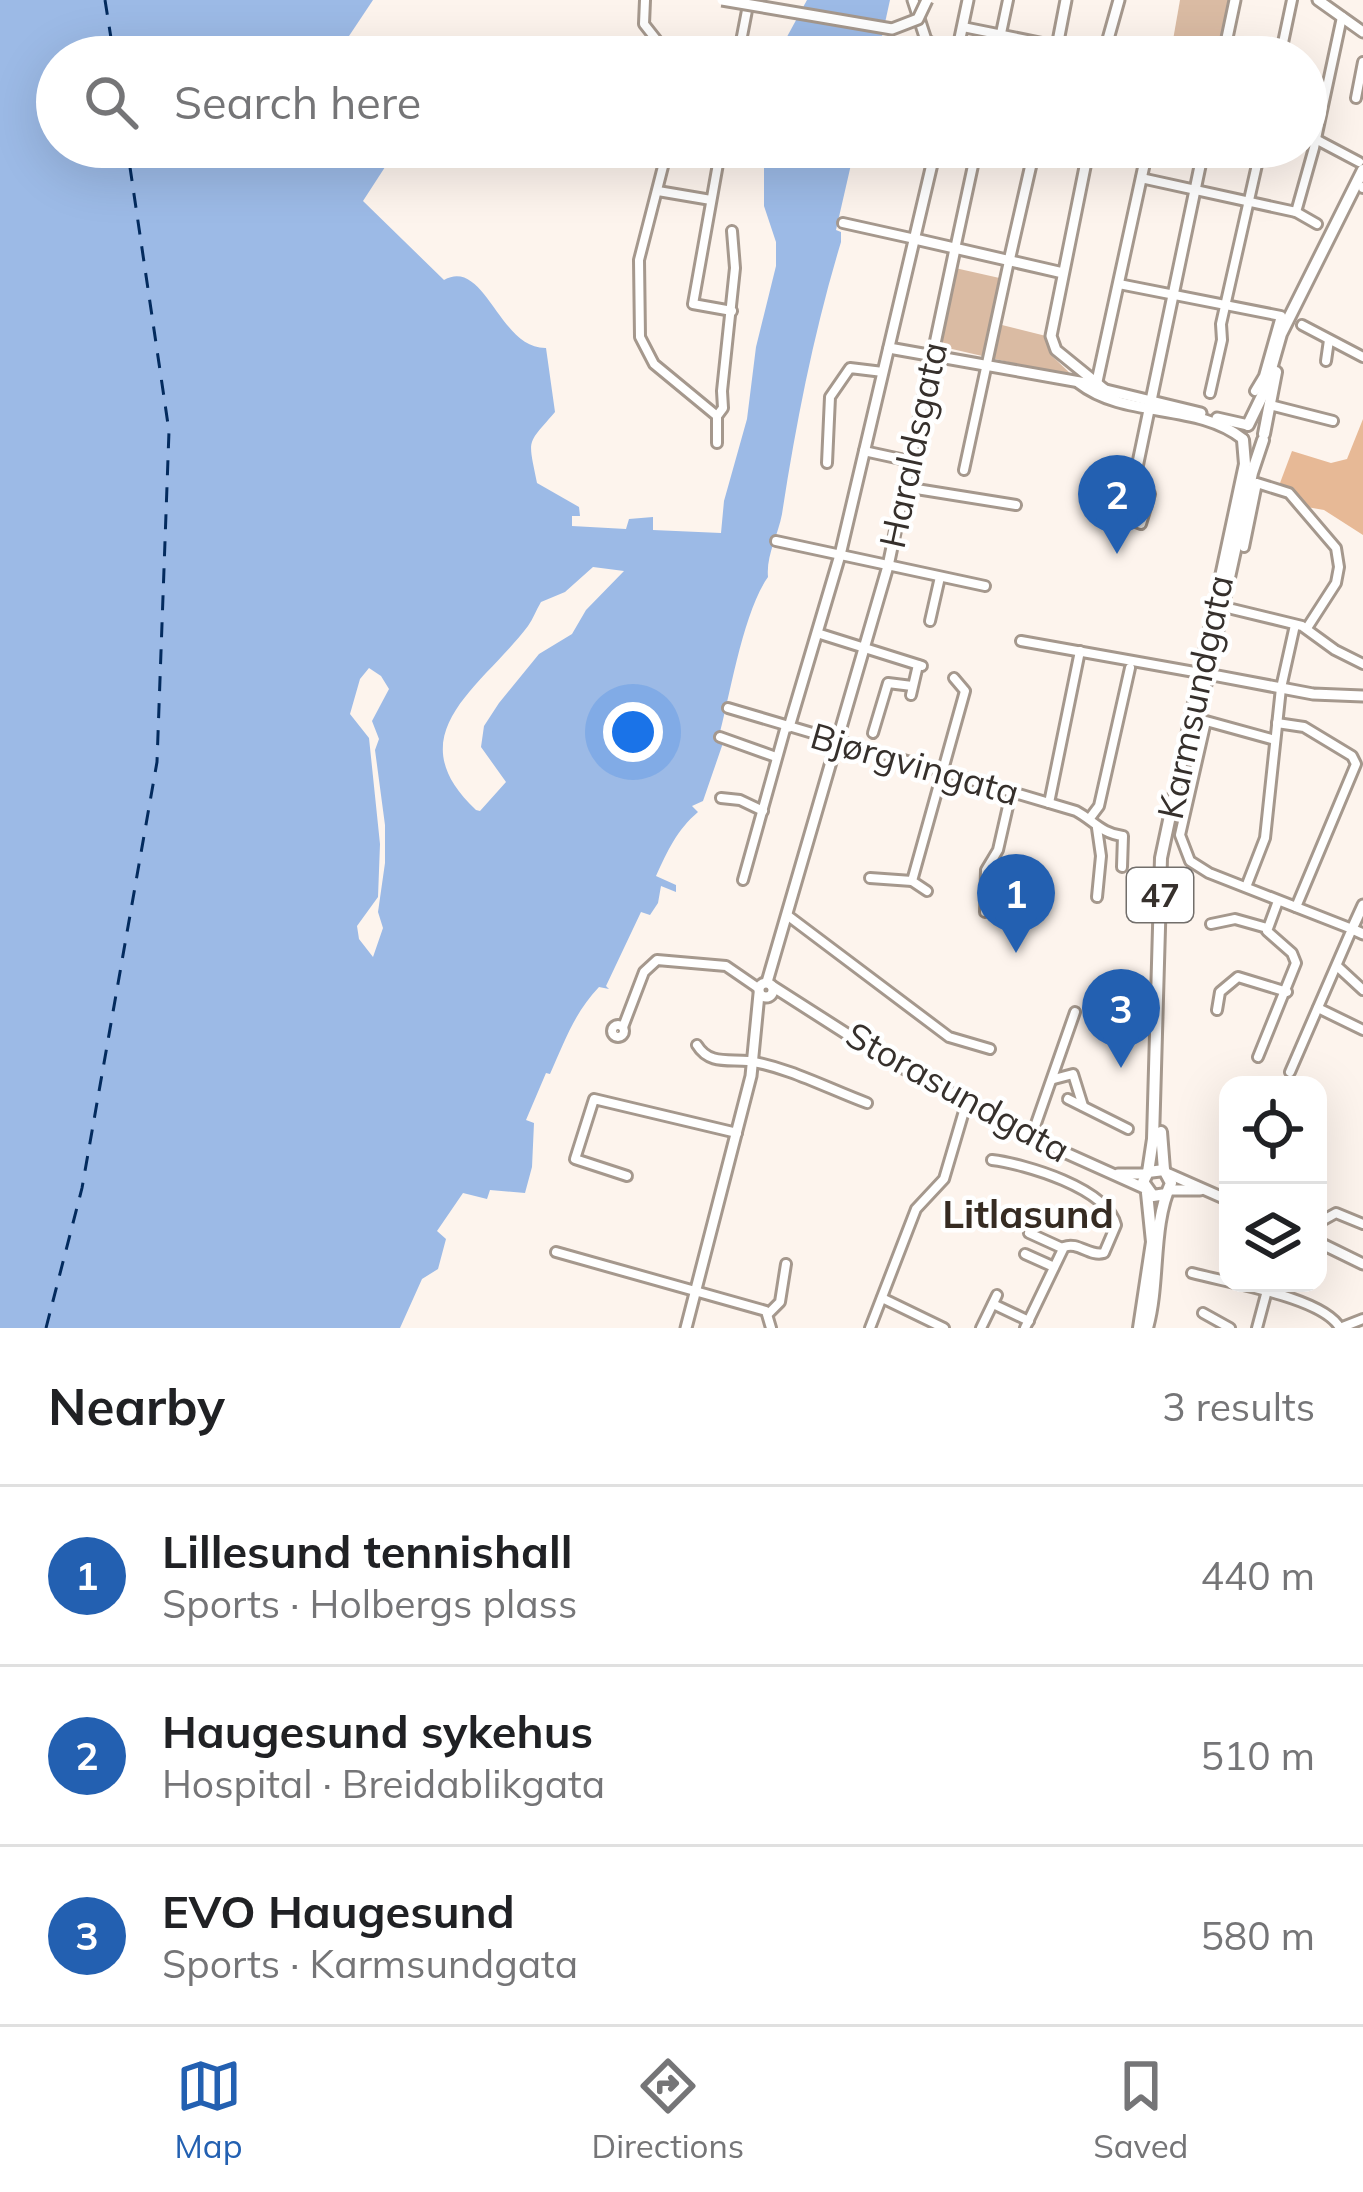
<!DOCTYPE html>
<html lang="en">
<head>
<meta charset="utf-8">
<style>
	body { margin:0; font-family:Mulish,sans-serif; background:#f6f6f6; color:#202124 }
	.controls { position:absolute; right:36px; bottom:36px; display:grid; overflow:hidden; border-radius:24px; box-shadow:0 12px 48px #0002 }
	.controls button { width:108px; height:108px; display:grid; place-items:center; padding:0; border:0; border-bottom:3px solid #e0e0e0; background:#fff; color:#202124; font:60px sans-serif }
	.you { position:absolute; left:633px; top:732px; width:42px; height:42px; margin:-30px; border:9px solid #fff; border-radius:50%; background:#1a73e8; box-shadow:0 0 0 18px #1a73e833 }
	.badge { display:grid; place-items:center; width:78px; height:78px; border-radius:50%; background:#2360b1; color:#fff; font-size:39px; font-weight:700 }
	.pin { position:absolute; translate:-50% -99px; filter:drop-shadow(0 3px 6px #0008) }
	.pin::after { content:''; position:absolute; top:63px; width:42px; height:36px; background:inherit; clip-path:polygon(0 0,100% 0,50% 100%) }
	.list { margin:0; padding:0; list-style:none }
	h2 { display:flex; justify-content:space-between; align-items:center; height:156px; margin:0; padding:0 48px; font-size:51px }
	h2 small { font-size:39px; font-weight:400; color:#757577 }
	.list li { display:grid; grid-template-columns:78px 1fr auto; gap:36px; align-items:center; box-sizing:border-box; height:180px; padding:0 48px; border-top:3px solid #e0e0e0 }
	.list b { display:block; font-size:45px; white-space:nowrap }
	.list p { margin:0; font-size:39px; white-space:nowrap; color:#757577 }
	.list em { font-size:39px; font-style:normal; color:#757577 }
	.icon { flex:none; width:66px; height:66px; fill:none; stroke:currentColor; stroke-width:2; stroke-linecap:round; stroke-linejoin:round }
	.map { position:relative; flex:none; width:1363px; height:1328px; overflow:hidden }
	.search { position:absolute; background:#fff; box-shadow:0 12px 48px #0002; left:36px; right:36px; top:36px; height:132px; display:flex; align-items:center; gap:30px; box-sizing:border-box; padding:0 42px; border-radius:66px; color:#757577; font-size:45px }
	.sheet { height:696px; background:#fff }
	nav { display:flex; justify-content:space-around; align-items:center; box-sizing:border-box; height:168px; border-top:3px solid #e0e0e0; background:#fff; font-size:33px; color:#757577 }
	nav a { display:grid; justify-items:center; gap:6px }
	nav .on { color:#2360b1 }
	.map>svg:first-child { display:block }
</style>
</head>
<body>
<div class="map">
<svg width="1363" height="1328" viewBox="0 0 1363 1328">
	<rect width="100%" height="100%" fill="#fdf4ed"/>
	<g fill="#dabba3">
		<polygon points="1180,0 1229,0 1217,57 1170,57"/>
		<polygon points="955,268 1004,279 994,323 1046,336 1051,355 1074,377 939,346"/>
	</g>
	<polygon fill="#e7b996" points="1363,419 1363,535 1324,510 1301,506 1280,483 1292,451 1331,463 1347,459"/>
	<g fill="#9cbae6" fill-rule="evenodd">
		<path d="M 0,0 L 373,0 L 335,57 L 57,57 L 57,147 L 398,147 L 363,201 L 444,280 C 485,257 499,349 546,348 L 555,412 C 526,446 528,437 537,483 L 579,507 L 580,516 L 572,516 L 572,526 L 626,529 L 629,519 L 653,517 L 653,530 L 721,533 L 724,501 L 747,419 L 756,347 L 776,266 L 776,242 L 764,206 L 764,147 L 855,147 L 836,230 L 841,232 L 841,242 C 814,331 796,423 782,514 C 778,536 766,555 768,577 C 743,612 730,696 718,740 L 723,743 L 703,801 L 692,806 L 698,812 C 677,830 668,850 656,876 L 676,885 L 676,892 L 661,886 L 658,903 L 650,915 L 641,912 L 606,986 L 609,989 L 599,987 C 574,1013 564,1043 550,1074 L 546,1073 L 526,1120 L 534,1123 L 532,1167 L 525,1193 L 490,1190 L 487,1199 L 463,1193 L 437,1231 L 446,1239 L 438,1269 L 422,1279 L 400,1328 L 0,1328 ZM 593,567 L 624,571 L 586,610 L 572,634 L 539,654 L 499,703 L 484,726 L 481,747 L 506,782 L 480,811 L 476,810 C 395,734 482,687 528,626 C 533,619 536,610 541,602 L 565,592 ZM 369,668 L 381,676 L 389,689 L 372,721 L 379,739 L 375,750 L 385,825 L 385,863 L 378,912 L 383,928 L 373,957 L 359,939 L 357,926 L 378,897 L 380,844 L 369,738 L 350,714 L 360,679 Z"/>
		<polygon points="807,0 890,0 881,41 873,57 776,57"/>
	</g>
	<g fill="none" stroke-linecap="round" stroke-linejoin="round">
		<g stroke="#032b5e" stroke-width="3" stroke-dasharray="15 12" stroke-linecap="butt">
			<polyline points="105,0 114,57"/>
			<polyline points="46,1328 82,1188 157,762 169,431 127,147"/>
		</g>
		<g stroke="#a5988d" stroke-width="14">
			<g id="street">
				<polyline points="645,0 644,24 670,57"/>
				<polyline points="963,27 1057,46"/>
				<polyline points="738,57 749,0"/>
				<polyline points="996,57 1008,0"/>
				<polyline points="1280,57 1292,0"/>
				<polyline points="1356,98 1363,62"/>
				<polyline points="1306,134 1359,162"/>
				<polyline points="668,147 639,260 640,337 654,364 717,416"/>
				<polyline points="721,147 693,304 732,311"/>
				<polyline points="1001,147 1033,154"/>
				<polyline points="1141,178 1296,212 1317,224"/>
				<polyline points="1363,187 1363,188"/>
				<polyline points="658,191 711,200"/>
				<polyline points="1296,212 1314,148 1342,17"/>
				<polyline points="843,223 915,239"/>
				<polyline points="955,249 977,147"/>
				<polyline points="1119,284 1281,316 1264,376 1255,391"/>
				<polyline points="1302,325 1363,357"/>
				<polyline points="1326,361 1329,340"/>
				<polyline points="1210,393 1222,340 1221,324 1261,147"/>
				<polyline points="1274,406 1333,421"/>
				<polyline points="717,443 717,416 723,408 722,391 735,268 732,231"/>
				<polyline points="864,451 910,461"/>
				<polyline points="827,463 830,397 850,368 883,372"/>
				<polyline points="964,470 1009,261"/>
				<polygon points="1135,477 1150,494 1141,524 1126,518"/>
				<polyline points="904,487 1016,505"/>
				<polyline points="776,541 985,586"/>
				<polyline points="1244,547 1257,483 1289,493 1336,548 1339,567 1336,583 1307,628"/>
				<polyline points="1232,609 1302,626 1335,650 1363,664"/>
				<polyline points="930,621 940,577"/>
				<polyline points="817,633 922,666"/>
				<polyline points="1021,641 1200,673"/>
				<polyline points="911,695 918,665"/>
				<path d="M 728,708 L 1076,811 C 1093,820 1102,834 1123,836 L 1122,867"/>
				<polyline points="1277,723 1304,727 1352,756 1356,764 1296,907"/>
				<polyline points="873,733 888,683 912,686"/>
				<polyline points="720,737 776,757"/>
				<polyline points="1275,740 1206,721 1180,835 1190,861 1209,873 1352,929 1290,1072"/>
				<polyline points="721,798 740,800 763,811"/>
				<polyline points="1049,803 1080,651"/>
				<polyline points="1090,818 1099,806 1130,668"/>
				<polyline points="870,878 912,881"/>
				<polyline points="743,880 786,726"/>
				<polyline points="1246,887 1265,838 1281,688 1295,625"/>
				<polyline points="927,891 912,881 965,691 954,678"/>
				<polyline points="1097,897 1101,856 1097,828"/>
				<polyline points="985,912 986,870 998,850 1011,793"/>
				<polyline points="787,915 949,1037 990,1049"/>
				<polyline points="1211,924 1235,919 1267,928"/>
				<polyline points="1337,966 1363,990"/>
				<polyline points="1318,1008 1363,1030"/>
				<polyline points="1217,1010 1220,992 1238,977 1287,992"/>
				<circle cx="618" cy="1031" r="6"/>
				<polyline points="623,1027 644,972 657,960 726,966 758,988"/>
				<path d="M 697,1045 C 709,1065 729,1059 748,1061 C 788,1067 829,1089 867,1103"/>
				<polyline points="1258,1057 1296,963 1292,953 1267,931 1278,901"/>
				<polyline points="1054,1079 1073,1074 1083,1106"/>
				<polyline points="1068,1099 1128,1129"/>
				<polyline points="1032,1135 1075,1012"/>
				<path d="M 992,1160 C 1025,1164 1107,1188 1116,1225 L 1104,1253 C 1089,1257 1078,1241 1064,1247 L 1025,1328"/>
				<polyline points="627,1176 575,1159 594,1099 737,1133"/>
				<polyline points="1318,1223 1336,1213 1363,1224"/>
				<polyline points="1029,1233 1062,1248"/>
				<polyline points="556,1252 766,1311 771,1328"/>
				<polyline points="1025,1254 1054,1267"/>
				<path d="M 1192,1273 C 1228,1283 1323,1297 1340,1328"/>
				<polyline points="882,1298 944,1328"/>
				<polyline points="993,1304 1029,1321"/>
				<polyline points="769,1313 780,1302 786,1264"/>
				<polyline points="1203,1313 1230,1328"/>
				<polyline points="870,1328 916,1209 944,1179 967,1101"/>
				<polyline points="981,1328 997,1295"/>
				<polyline points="1257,1328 1269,1283"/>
				<polyline points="1340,1328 1363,1319"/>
			</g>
		</g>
		<g stroke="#a5988d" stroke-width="15">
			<g id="secondary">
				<polyline points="913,0 926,40 951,57"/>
				<polyline points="1318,0 1363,32"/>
				<polyline points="1057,46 1103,57 1119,0"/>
				<polyline points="956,57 968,0"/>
				<polyline points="1055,57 1066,0"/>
				<polyline points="1223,57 1235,0"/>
				<polyline points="1089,147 1051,336 1056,350 1115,398"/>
				<polyline points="915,239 1063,273"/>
				<polyline points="1009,261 1035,147"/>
				<polyline points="889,348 1091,384"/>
				<path d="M 1079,383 C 1125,419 1197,402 1243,439"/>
				<polyline points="1096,386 1148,147"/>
				<polyline points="1106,390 1201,413"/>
				<polyline points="1217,418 1248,425"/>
				<polyline points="1135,477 1204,147"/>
				<polyline points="1202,673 1313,694 1363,696"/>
				<polyline points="789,727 840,555 936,147"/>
				<polyline points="1363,905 1352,929 1363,934"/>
				<polyline points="767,982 888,566 955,249"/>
				<circle cx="766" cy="990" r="7"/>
				<polyline points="772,986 886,1059 1066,1153 1144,1188"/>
				<polyline points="1118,1174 1145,1174"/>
				<polyline points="1169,1174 1228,1200"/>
				<polyline points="1169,1190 1200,1190"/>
				<polyline points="1318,1242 1363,1264"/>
				<polyline points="686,1328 751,1076 759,994"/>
			</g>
		</g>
		<g stroke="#a5988d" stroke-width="16">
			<g id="primary">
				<polyline points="1248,425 1265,390 1281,334 1363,170"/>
				<polyline points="1264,434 1276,372"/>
				<polyline points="1191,750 1252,473 1263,440"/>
				<polyline points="1161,1132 1164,1170"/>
				<polyline points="1148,1172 1153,1139 1161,858 1245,464 1243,440"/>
				<polyline points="1139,1328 1152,1242 1147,1193"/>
				<path d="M 1147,1328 C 1160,1281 1151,1227 1171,1183 L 1164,1170 L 1148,1172 L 1143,1182 L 1153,1196 L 1166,1194"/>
			</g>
		</g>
		<use href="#street" stroke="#fff" stroke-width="8"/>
		<use href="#secondary" stroke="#fff" stroke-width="9"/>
		<use href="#primary" stroke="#fff" stroke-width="10"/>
		<g stroke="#a5988d" stroke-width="15" stroke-linecap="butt">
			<polyline id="secondary-bridge" points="722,0 892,29 918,19 927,0"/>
		</g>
		<use href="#secondary-bridge" stroke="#fff" stroke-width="9"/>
	</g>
	<g text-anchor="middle" stroke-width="9" stroke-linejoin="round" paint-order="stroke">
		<rect fill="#fff" stroke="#726e6b" stroke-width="3" x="1127" y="868" width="66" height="54" rx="9"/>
		<g font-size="33" font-weight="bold" fill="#36302c">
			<text x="1160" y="907">47</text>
		</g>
		<g font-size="36" fill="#36302c" stroke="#fff">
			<text transform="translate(913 445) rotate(-78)" y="13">Haraldsgata</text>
			<text transform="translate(1195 697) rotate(-78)" y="13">Karmsundgata</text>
			<text transform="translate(915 764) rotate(16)" y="13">Bjørgvingata</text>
			<text transform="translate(958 1092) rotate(29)" y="13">Storasundgata</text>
		</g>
		<g font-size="39" font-weight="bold" fill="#362b22" stroke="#fff">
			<text x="1028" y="1228">Litlasund</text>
		</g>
	</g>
</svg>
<div class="controls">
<button><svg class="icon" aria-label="locate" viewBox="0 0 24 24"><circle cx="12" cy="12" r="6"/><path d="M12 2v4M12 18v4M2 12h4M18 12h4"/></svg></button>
<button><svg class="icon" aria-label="layers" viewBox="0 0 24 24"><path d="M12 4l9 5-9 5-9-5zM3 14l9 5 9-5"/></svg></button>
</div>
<div class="you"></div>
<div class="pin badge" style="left:1016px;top:953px">1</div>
<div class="pin badge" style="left:1117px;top:554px">2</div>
<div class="pin badge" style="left:1121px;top:1068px">3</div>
<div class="search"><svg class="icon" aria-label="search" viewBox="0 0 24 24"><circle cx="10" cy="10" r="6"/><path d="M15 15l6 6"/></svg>Search here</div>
</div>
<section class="sheet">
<h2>Nearby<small>3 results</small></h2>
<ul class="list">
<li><span class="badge">1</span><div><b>Lillesund tennishall</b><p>Sports · Holbergs plass</p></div><em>440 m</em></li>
<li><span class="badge">2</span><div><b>Haugesund sykehus</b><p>Hospital · Breidablikgata</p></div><em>510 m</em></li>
<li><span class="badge">3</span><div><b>EVO Haugesund</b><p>Sports · Karmsundgata</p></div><em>580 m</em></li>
</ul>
</section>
<nav>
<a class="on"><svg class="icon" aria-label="map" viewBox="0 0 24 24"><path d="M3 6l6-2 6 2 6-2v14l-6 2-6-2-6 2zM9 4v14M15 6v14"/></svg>Map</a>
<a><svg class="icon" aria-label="directions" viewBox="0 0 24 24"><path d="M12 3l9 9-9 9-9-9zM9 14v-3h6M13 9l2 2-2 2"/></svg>Directions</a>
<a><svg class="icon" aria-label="saved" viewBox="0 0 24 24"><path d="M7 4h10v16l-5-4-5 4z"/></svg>Saved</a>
</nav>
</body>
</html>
